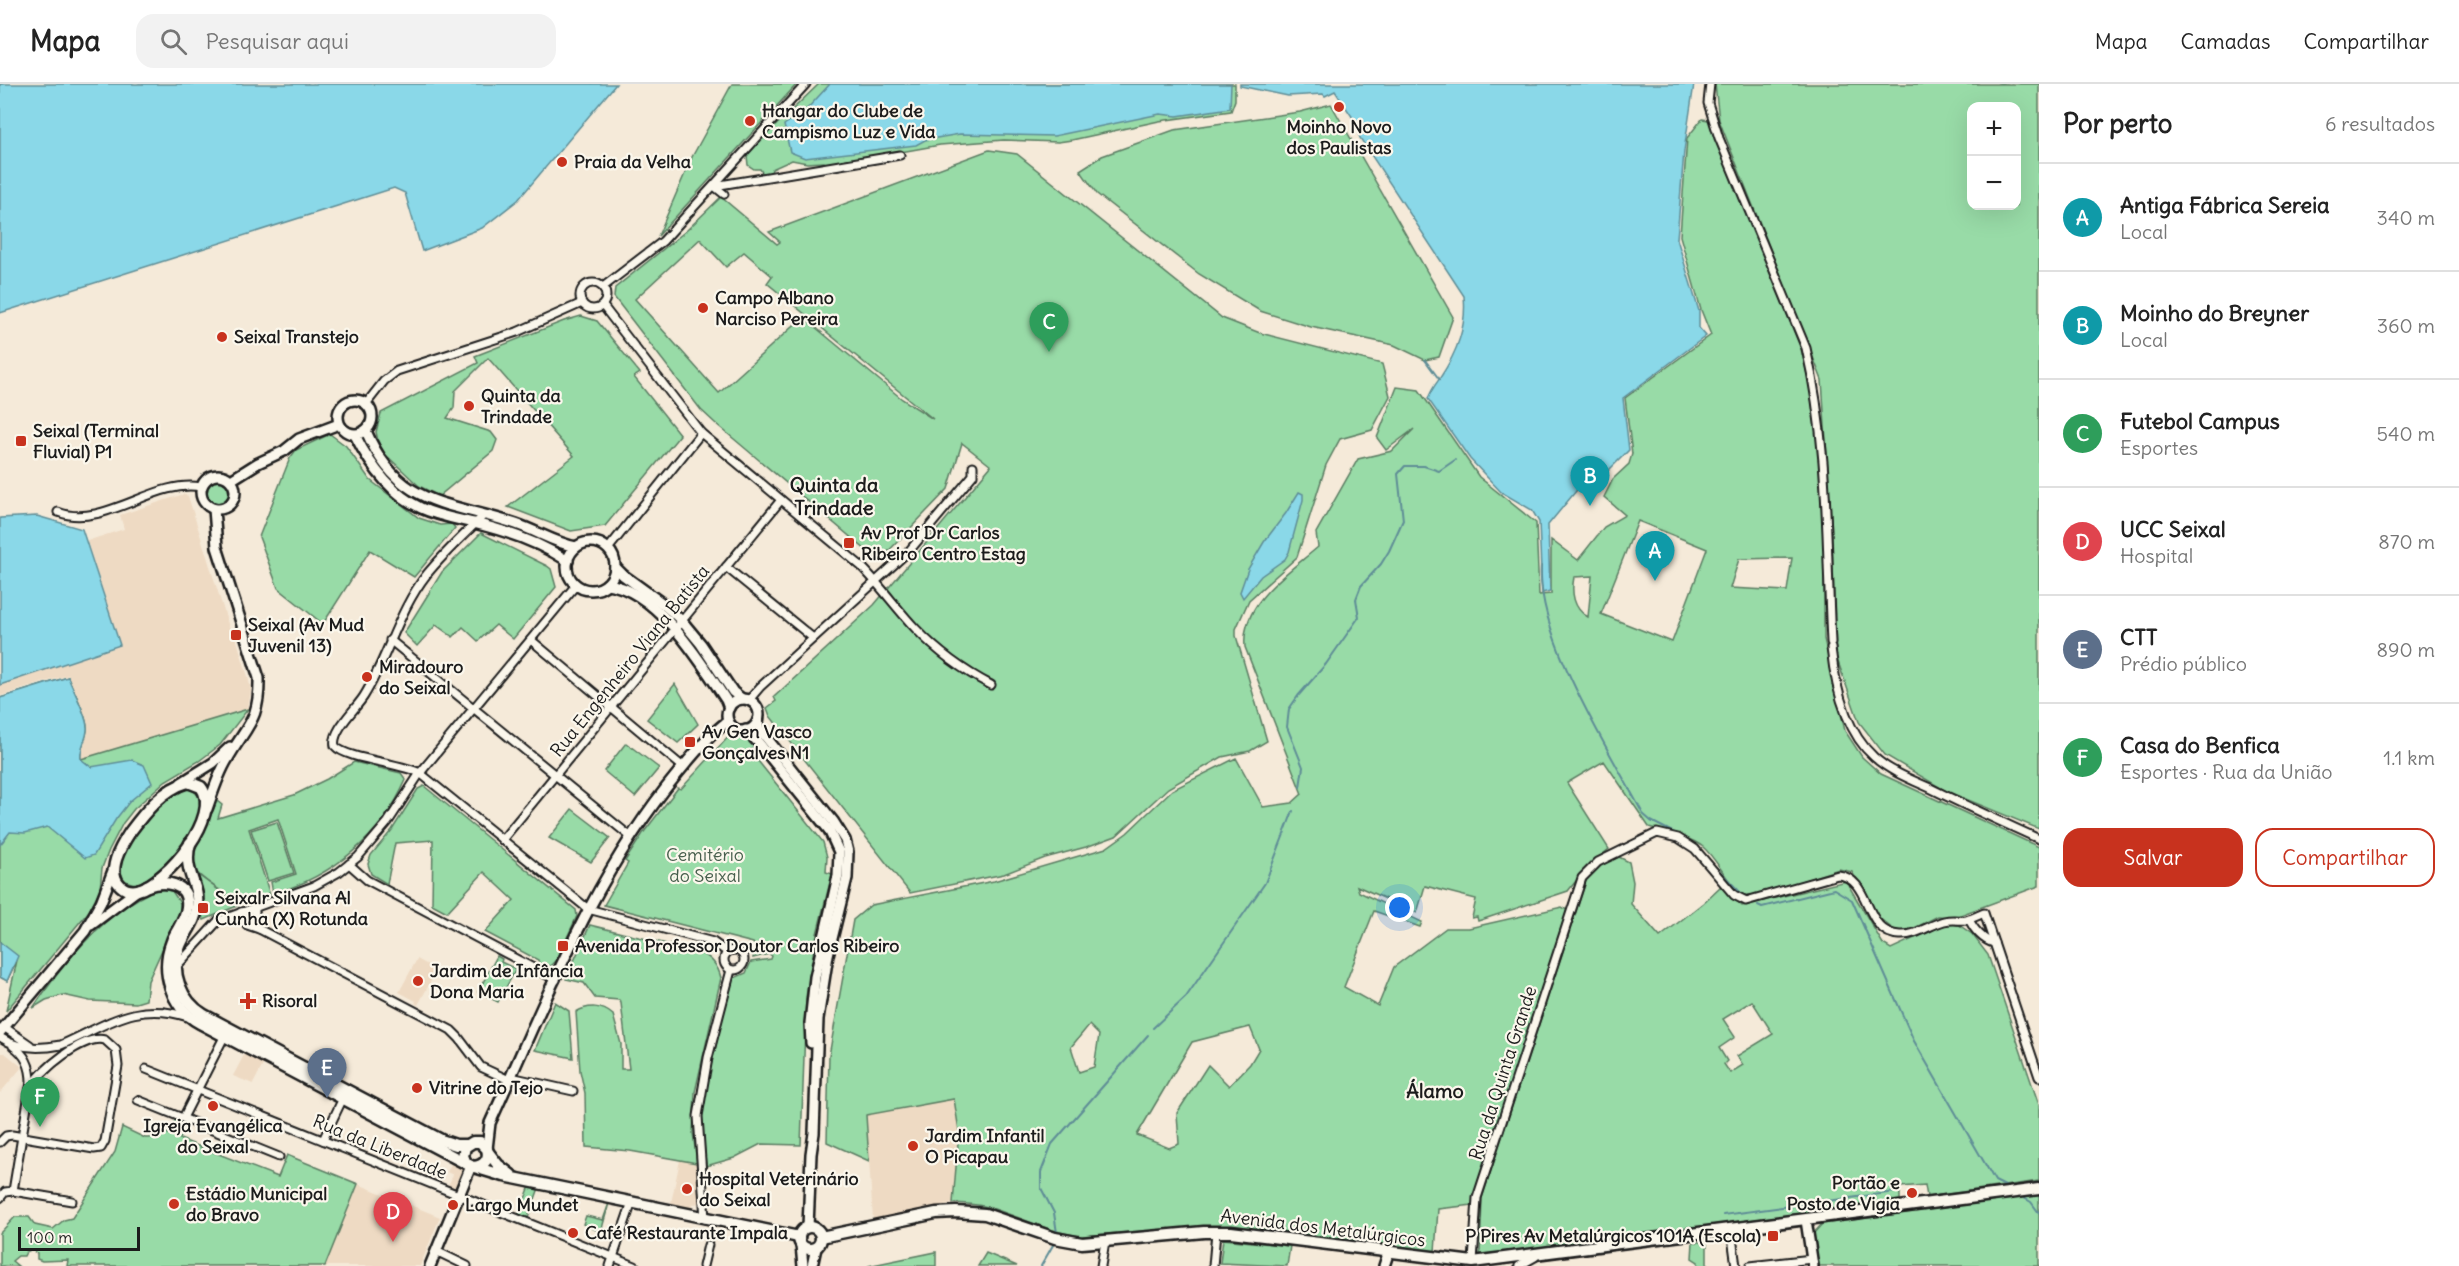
<!DOCTYPE html>
<html lang="pt">
<head>
<meta charset="utf-8">
<style>
	body { margin:0; font-family:Delius,sans-serif; background:#f2f2f2; color:#222 }
	.controls { position:absolute; right:18px; top:18px; display:grid; overflow:hidden; border-radius:12px; box-shadow:0 6px 24px #0002 }
	.controls button { width:54px; height:54px; display:grid; place-items:center; padding:0; border:0; border-bottom:2px solid #e0e0e0; background:#fff; color:#222; font:30px sans-serif }
	.scale { position:absolute; left:18px; bottom:15px; width:122px; box-sizing:border-box; padding-left:6px; border:3px solid #1c1c1c; border-top:0; font-size:16px; line-height:21px; white-space:nowrap; color:#1c1c1c; -webkit-text-stroke:4px #fbf7ec; paint-order:stroke }
	.you { position:absolute; left:1400px; top:824px; width:21px; height:21px; margin:-15px; border:4px solid #fff; border-radius:50%; background:#1a73e8; box-shadow:0 0 0 9px #1a73e833 }
	.badge { display:grid; place-items:center; width:39px; height:39px; border-radius:50%; background:#c8321e; color:#fff; font-size:20px; font-weight:700 }
	.pin { position:absolute; translate:-50% -50px; filter:drop-shadow(0 2px 3px #0008) }
	.pin::after { content:''; position:absolute; top:32px; width:21px; height:18px; background:inherit; clip-path:polygon(0 0,100% 0,50% 100%) }
	.list { margin:0; padding:0; list-style:none }
	h2 { display:flex; justify-content:space-between; align-items:center; height:78px; margin:0; padding:0 24px; font-size:26px }
	h2 small { font-size:20px; font-weight:400; color:#767676 }
	.list li { display:grid; grid-template-columns:39px 1fr auto; gap:18px; align-items:center; box-sizing:border-box; height:108px; padding:0 24px; border-top:2px solid #e0e0e0 }
	.list b { display:block; font-size:22px; white-space:nowrap }
	.list p { margin:0; font-size:20px; white-space:nowrap; color:#767676 }
	.list em { font-size:20px; font-style:normal; color:#767676 }
	.actions { display:flex; gap:12px; padding:18px 24px }
	.actions a { flex:1; padding:14px 0; border:2px solid #c8321e; border-radius:18px; text-align:center; font-size:21px; color:#c8321e }
	.actions .main { background:#c8321e; color:#fff }
	.icon { flex:none; width:33px; height:33px; fill:none; stroke:currentColor; stroke-width:2; stroke-linecap:round; stroke-linejoin:round }
	.map { position:relative; flex:none; width:2039px; height:1182px; overflow:hidden }
	header { display:flex; align-items:center; gap:36px; box-sizing:border-box; height:84px; padding:0 30px; background:#fff; border-bottom:2px solid #e0e0e0 }
	header strong { font-size:28px }
	nav { display:flex; gap:33px; margin-inline-start:auto; font-size:21px }
	.search { width:420px; height:54px; background:#f2f2f2; display:flex; align-items:center; gap:15px; box-sizing:border-box; padding:0 21px; border-radius:18px; color:#767676; font-size:22px }
	main { display:flex }
	aside { flex:1; background:#fff }
	.map>svg:first-child { display:block }
</style>
</head>
<body>
<header>
<strong>Mapa</strong>
<div class="search"><svg class="icon" aria-label="search" viewBox="0 0 24 24"><circle cx="10" cy="10" r="6"/><path d="M15 15l6 6"/></svg>Pesquisar aqui</div>
<nav><a>Mapa</a><a>Camadas</a><a>Compartilhar</a></nav>
</header>
<main>
<div class="map">
<svg width="2039" height="1182" viewBox="0 0 2039 1182">
	<rect width="100%" height="100%" fill="#f5ead9"/>
	<filter id="ink" filterUnits="userSpaceOnUse"><feTurbulence type="fractalNoise" baseFrequency=".0167" numOctaves="2"/><feDisplacementMap in="SourceGraphic" scale="12" xChannelSelector="R" yChannelSelector="G"/><feConvolveMatrix kernelMatrix="1 2 1 2 8 2 1 2 1" color-interpolation-filters="sRGB"/></filter>
	<g filter="url(#ink)">
		<g fill="#eedac3">
			<polygon points="184,410 188,412 229,543 234,547 248,593 251,606 248,625 81,675 79,667 85,654 87,642 68,591 0,612 0,599 120,562 87,457 124,445 120,431"/>
			<polygon points="417,875 437,886 418,921 415,919 416,917 399,908"/>
			<polygon points="0,969 5,969 22,983 0,1009"/>
			<polygon points="245,969 264,979 253,1000 233,992"/>
			<polygon points="954,1014 959,1047 953,1119 873,1136 866,1031"/>
			<polygon points="680,1076 697,1079 701,1119 693,1120 692,1124 671,1119"/>
			<polygon points="452,1078 463,1084 454,1104 448,1102 453,1091 447,1088"/>
			<polygon points="358,1100 440,1133 420,1182 325,1182"/>
		</g>
		<g fill="#98dba7" stroke="#5a7c62" stroke-width="1.5" fill-rule="evenodd">
			<polygon points="732,0 797,0 658,152 692,73"/>
			<polygon points="819,0 1235,0 1235,16 1231,27 1159,37 1072,56 1058,58 1004,56 940,61 828,81 824,78 807,79 792,76 772,85 771,88 763,90 760,85 754,85 748,81 747,72 750,66"/>
			<path d="M 1715,0 L 2039,0 L 2039,745 L 1946,707 L 1885,671 L 1859,638 L 1836,572 L 1832,449 L 1822,296 L 1719,36 ZM 1972,22 L 2016,22 L 2016,122 L 1972,122 Z"/>
			<polygon points="1331,20 1453,233 1439,273 1425,276 1394,261 1311,243 1260,227 1199,190 1097,110 1080,86 1102,72 1174,46 1300,28"/>
			<path d="M 1702,35 L 1709,36 L 1801,265 L 1814,319 L 1820,388 L 1824,474 L 1824,555 L 1845,647 L 1862,673 L 1881,690 L 2039,763 L 2039,802 L 1955,833 L 1938,832 L 1909,847 L 1895,847 L 1877,832 L 1852,788 L 1839,785 L 1757,811 L 1742,811 C 1726,798 1718,776 1703,763 C 1691,753 1664,747 1649,743 L 1604,677 L 1567,699 L 1609,765 L 1587,783 L 1568,807 L 1478,837 L 1477,833 L 1472,834 L 1476,815 L 1425,802 L 1417,829 L 1357,802 L 1359,808 L 1422,838 L 1420,843 L 1374,827 L 1344,903 L 1378,922 L 1394,883 L 1446,844 L 1469,844 L 1562,823 L 1567,826 L 1473,1121 L 1438,1125 L 1435,1168 L 1304,1152 L 1301,1146 L 1292,1145 L 1290,1148 L 1208,1142 L 1082,1152 C 1049,1148 1022,1134 991,1124 C 979,1120 965,1120 953,1119 L 959,1047 L 954,1015 L 866,1031 L 869,1077 L 827,1058 L 829,972 L 853,836 L 871,821 L 994,797 L 1106,764 L 1127,749 L 1172,706 L 1236,674 L 1263,723 L 1292,719 L 1302,710 L 1245,563 C 1241,518 1288,489 1318,463 L 1316,449 L 1358,375 L 1392,367 L 1414,345 L 1386,366 L 1377,354 L 1397,303 L 1419,306 L 1479,393 L 1536,439 L 1539,511 L 1551,510 L 1551,456 L 1578,476 L 1604,443 L 1625,431 L 1604,413 L 1613,395 L 1629,380 L 1632,370 L 1625,314 L 1711,251 L 1701,226 L 1680,152 L 1687,54 ZM 1638,437 L 1707,465 L 1672,558 L 1601,530 ZM 1792,474 L 1787,507 L 1730,504 L 1739,475 ZM 1592,492 L 1588,533 C 1573,525 1571,508 1574,493 ZM 1089,941 L 1099,951 L 1094,983 L 1079,988 L 1071,963 ZM 1250,943 L 1259,965 L 1250,980 L 1229,1002 L 1208,981 L 1177,1029 L 1179,1060 L 1169,1064 L 1137,1051 L 1192,958 Z"/>
			<path d="M 989,66 L 1017,70 L 1222,234 L 1260,249 L 1382,280 L 1390,312 L 1372,346 L 1340,355 L 1326,381 L 1297,473 L 1249,516 L 1236,545 L 1236,552 L 1267,657 L 1250,667 L 1222,673 L 1168,704 L 1116,752 L 1086,763 L 1045,774 L 1004,790 L 910,809 L 770,632 L 767,624 L 776,617 L 774,613 L 874,521 L 991,382 L 962,359 L 948,405 L 879,477 L 715,339 L 701,326 L 614,213 L 615,204 L 687,146 L 721,113 L 777,160 L 780,158 L 769,148 ZM 700,155 L 726,183 L 744,168 L 772,192 L 767,199 L 933,335 L 902,315 L 803,233 L 719,309 L 635,215 Z"/>
			<polygon points="581,232 597,237 640,289 634,293 680,351 605,442 571,447 508,423 574,372 488,274 455,307 454,324 447,334 491,348 497,356 493,367 439,412 419,402 384,369 378,357 376,348 381,329 478,279 475,272 564,237"/>
			<polygon points="330,350 346,362 370,396 419,434 440,441 452,440 455,444 414,493 370,466 323,540 278,504 259,453 290,374 296,366"/>
			<circle cx="218" cy="407" r="12"/>
			<polygon points="481,449 547,482 551,485 556,503 513,555 496,541 478,557 463,543 453,553 436,541 417,562 404,549 442,488"/>
			<path d="M 68,593 C 73,606 86,629 87,643 C 88,655 78,663 81,675 L 248,625 L 220,661 L 199,677 L 165,697 L 134,725 L 123,739 L 109,766 L 102,784 L 100,805 L 89,827 L 6,927 L 17,876 L 7,897 L 0,893 L 0,614 Z"/>
			<polygon points="675,600 698,640 678,659 647,635"/>
			<polygon points="731,650 745,654 754,663 750,667 823,758 827,773 826,788 832,790 815,858 806,913 801,1061 761,1060 734,1074 706,1082 701,1023 732,895 746,889 751,878 771,875 772,872 769,870 753,874 755,862 753,859 604,821 628,779 625,777 644,748 678,704 681,705"/>
			<polygon points="626,659 659,684 635,713 604,687"/>
			<path d="M 354,678 L 401,689 L 406,696 C 381,753 333,792 273,810 L 271,798 L 296,790 L 278,735 L 249,745 L 270,811 L 241,820 C 230,812 202,797 196,787 C 186,770 211,735 217,717 L 222,721 L 218,734 L 294,711 L 327,695 Z"/>
			<polygon points="424,702 576,826 577,832 556,877 551,882 539,880 538,876 485,848 514,816 484,788 447,828 432,820 433,756 395,759 387,800 371,790 368,780 371,771 392,746 418,705"/>
			<path d="M 187,704 C 229,717 162,798 137,800 C 132,800 128,798 124,796 L 119,783 C 125,758 160,708 187,704 Z"/>
			<polygon points="572,725 610,754 591,778 549,754"/>
			<polygon points="277,738 294,789 268,797 251,746"/>
			<path d="M 1619,773 L 1629,778 L 1633,798 L 1631,820 L 1660,853 L 1703,819 L 1721,802 L 1742,822 L 1846,797 L 1883,860 L 1891,865 L 1947,839 L 1959,841 L 1972,850 L 1988,871 L 2039,1021 L 2039,1097 L 1927,1113 L 1925,1101 L 1900,1103 L 1900,1116 L 1501,1169 L 1480,1170 L 1482,1114 L 1587,794 L 1598,782 ZM 1752,917 L 1773,950 L 1737,972 L 1743,981 L 1730,989 L 1724,980 L 1727,977 L 1719,964 L 1735,953 L 1723,935 Z"/>
			<polygon points="198,791 239,821 204,836 202,832 204,811"/>
			<path d="M 157,805 L 172,807 L 180,819 L 180,826 L 148,897 L 146,916 L 136,919 L 90,917 L 63,911 L 46,916 L 33,924 C 64,878 104,828 157,805 Z"/>
			<path d="M 590,841 L 699,868 C 711,873 718,881 721,894 L 695,1008 L 693,1049 L 697,1079 L 630,1067 L 586,1063 L 585,1009 L 580,987 L 576,928 C 588,921 602,921 613,931 L 621,960 L 621,985 L 629,985 L 621,919 L 619,916 L 595,914 L 584,899 L 566,895 Z"/>
			<polygon points="497,872 502,875 501,878 516,885 498,918 478,908"/>
			<polygon points="555,918 569,927 573,974 535,966"/>
			<polygon points="175,1036 187,1041 180,1055 278,1093 287,1071 358,1100 325,1182 67,1182 68,1176 42,1177 37,1175 37,1169 31,1166 26,1168 24,1172 18,1172 12,1177 18,1182 0,1182 0,1149 15,1133 29,1133 35,1141 53,1145 64,1136 72,1134 115,1068 122,1043 145,1054 150,1054 154,1045 169,1050"/>
			<polygon points="530,1102 539,1104 528,1134 519,1130"/>
			<polygon points="2039,1111 2039,1182 1819,1182 1813,1150 1822,1140"/>
			<polygon points="609,1119 601,1148 583,1140 586,1132 603,1136"/>
			<polygon points="1223,1155 1290,1162 1287,1182 1220,1179"/>
			<polygon points="1693,1158 1707,1158 1707,1182 1698,1182 1698,1178 1692,1174"/>
			<polygon points="936,1168 936,1182 868,1182"/>
			<polygon points="986,1169 1017,1182 978,1182"/>
		</g>
		<g fill="#8ad8e8" stroke="#5e8d96" stroke-width="1.5">
			<polygon points="0,0 616,0 518,116 482,144 422,167 405,109 394,104 0,229"/>
			<polygon points="830,0 1231,0 1230,24 1177,32 1160,30 1054,52 960,50 925,56 916,61 805,74 790,68 784,41 806,26"/>
			<path d="M 1240,0 L 1694,0 L 1684,67 L 1677,155 L 1699,227 L 1699,244 L 1706,252 L 1623,314 L 1629,366 L 1605,390 L 1594,410 L 1581,401 L 1548,441 L 1550,507 L 1542,509 L 1539,438 L 1532,426 L 1501,408 L 1470,375 L 1428,315 C 1431,306 1435,301 1440,294 C 1457,268 1467,243 1464,212 L 1360,54 L 1353,34 L 1335,7 L 1325,12 L 1323,10 L 1288,12 L 1240,2 Z"/>
			<polygon points="1299,408 1303,410 1303,416 1289,468 1285,475 1261,492 1243,514 1240,508 1248,485 1264,458 1286,429"/>
			<polygon points="37,432 82,445 120,561 0,601 0,434"/>
			<path d="M 68,593 C 73,606 86,629 87,643 C 88,655 79,663 81,675 L 91,683 L 132,676 L 144,681 L 152,699 L 130,717 L 116,735 L 94,771 L 85,774 L 47,743 L 25,749 L 10,748 L 0,761 L 0,614 Z"/>
			<polygon points="0,858 18,872 7,897 0,893"/>
		</g>
		<g fill="none" stroke-linecap="round" stroke-linejoin="round">
			<g stroke="#5e8d96" stroke-width="2">
				<polyline points="1425,276 1439,295"/>
				<path d="M 1541,482 C 1536,552 1609,666 1643,730 L 1651,737 L 1686,755"/>
				<polyline points="1300,703 1303,683 1287,643 1289,625 1298,612 1326,580 1359,533 1356,515 1361,502 1381,480 1389,467 1403,436 1398,390 1405,382 1424,382 1439,387 1455,376"/>
				<polyline points="1697,764 1743,811"/>
				<polyline points="1758,821 1762,823 1834,805 1852,816 1914,957 1995,1097 2007,1103"/>
				<polyline points="1153,944 1186,913 1265,799 1293,727"/>
				<polyline points="2024,1114 2031,1118 2039,1129"/>
				<polyline points="1723,1131 1895,1108"/>
				<polyline points="1057,1149 1054,1129 1041,1104 1041,1088 1052,1060 1148,951"/>
				<polyline points="1041,1182 1053,1161"/>
			</g>
			<g stroke="#1c1c1c" stroke-width="11">
				<g id="street">
					<path d="M 1710,0 L 1708,19 L 1719,54 L 1806,264 C 1829,363 1826,458 1831,558"/>
					<polyline points="714,102 900,71"/>
					<polyline points="714,102 724,110"/>
					<circle cx="593" cy="212" r="13"/>
					<polyline points="603,203 663,157 806,0"/>
					<path d="M 603,222 L 701,349 L 861,482 C 881,502 897,525 916,545 C 937,567 964,587 991,601"/>
					<polyline points="366,320 384,297 397,287 517,248 582,219"/>
					<path d="M 58,428 C 103,446 155,394 201,403"/>
					<path d="M 484,431 C 465,450 444,469 427,490 C 398,527 388,573 364,612 C 356,625 331,647 335,662 C 346,675 400,679 420,689 L 588,825 L 713,858 L 727,868"/>
					<polyline points="608,465 701,349"/>
					<polyline points="726,483 813,554"/>
					<polyline points="390,556 631,753"/>
					<polyline points="531,556 683,683"/>
					<path d="M 1831,564 C 1835,601 1845,647 1874,673 C 1889,687 1912,696 1930,704 C 1966,722 2002,738 2039,755"/>
					<polyline points="749,616 760,603 910,466 973,391 973,382"/>
					<polyline points="502,756 781,416"/>
					<polyline points="349,780 367,796 556,896"/>
					<polyline points="255,823 255,835 259,845"/>
					<polyline points="241,828 247,841 259,845 451,946 459,954 481,983 509,996"/>
					<path d="M 1969,835 C 1973,845 1984,857 1994,859"/>
					<circle cx="734" cy="876" r="10"/>
					<polyline points="176,883 218,837 314,802 339,788 358,773 388,738 420,689 576,501"/>
					<polyline points="4,943 30,961"/>
					<path d="M 0,953 C 17,965 41,965 61,961 C 107,941 136,916 188,933"/>
					<polyline points="146,985 635,1182"/>
					<polyline points="511,993 573,1007"/>
					<polyline points="138,1016 279,1073"/>
					<polyline points="183,1034 225,951"/>
					<polyline points="323,1056 344,1012"/>
					<path d="M 0,1058 L 6,1052 L 12,1051 L 94,1065 L 101,1064 L 105,1057 L 118,982 L 116,966 L 105,956 C 84,950 39,987 30,1005"/>
					<polyline points="13,1107 72,1117"/>
					<path d="M 0,1114 L 5,1108 L 13,1107 L 31,998 C 31,983 25,970 13,962"/>
					<polyline points="705,1135 698,1032 708,974 731,886"/>
					<polyline points="1731,1146 1736,1182"/>
					<polyline points="436,1167 467,1182"/>
					<path d="M 1473,1178 L 1477,1114 L 1582,794 L 1598,778 L 1657,749 L 1678,754 L 1695,765 L 1734,811 L 1746,817 L 1838,791 C 1872,794 1863,850 1900,851 C 1916,852 1929,841 1944,837 C 1952,835 1960,837 1967,836 C 1973,834 1979,831 1984,829 L 2039,993"/>
					<polyline points="610,1182 632,1118"/>
					<polyline points="703,1182 708,1161"/>
					<polyline points="1101,1182 1105,1157"/>
					<polyline points="1213,1182 1216,1148"/>
					<polyline points="1519,1182 1535,1173"/>
					<polyline points="1750,1182 1812,1175"/>
				</g>
			</g>
			<g stroke="#1c1c1c" stroke-width="14">
				<g id="secondary">
					<circle cx="355" cy="333" r="17"/>
					<path d="M 366,347 C 399,424 447,417 516,440 C 537,447 555,459 576,463"/>
					<path d="M 355,351 C 370,381 390,410 421,424 C 438,432 457,435 474,439 C 507,447 539,458 568,477"/>
					<circle cx="218" cy="408" r="17"/>
					<polyline points="231,396 258,379 284,367 299,355 339,340"/>
					<circle cx="591" cy="482" r="24"/>
					<polyline points="615,483 623,491 663,520 682,537 701,560 733,608 742,615"/>
					<path d="M 607,500 C 657,506 701,578 726,616 L 729,624"/>
					<circle cx="743" cy="631" r="16"/>
					<polyline points="758,636 759,644 765,652 833,737 845,756 848,768 847,794 828,871 818,935 814,1049 811,1070 808,1143"/>
					<polyline points="746,646 758,658 829,746 839,768 838,792 815,893 810,939 811,959"/>
					<polyline points="181,699 213,679 230,663"/>
					<path d="M 207,725 C 213,708 218,691 227,676 C 246,642 260,637 259,594 L 217,463 L 214,425"/>
					<polyline points="91,841 139,805"/>
					<polyline points="0,948 85,847 101,818 114,784"/>
					<path d="M 487,1065 L 490,1039 C 545,919 592,792 678,689 C 693,671 709,651 728,637"/>
					<polyline points="1806,1136 1813,1182"/>
					<polyline points="801,1161 803,1182"/>
					<polyline points="430,1182 471,1082"/>
					<polyline points="812,1182 816,1164"/>
					<polyline points="1384,1182 1389,1167"/>
				</g>
			</g>
			<g stroke="#1c1c1c" stroke-width="15">
				<g id="primary">
					<path d="M 188,698 L 201,703 C 223,731 167,798 138,806 C 132,807 125,806 121,802 C 105,788 121,762 130,748 C 145,728 163,705 188,698 Z"/>
					<path d="M 190,759 C 182,789 200,799 197,823 C 196,837 185,849 180,862 C 169,888 181,917 204,931 L 441,1056 L 456,1061 L 467,1061"/>
					<path d="M 147,802 C 163,796 190,798 187,823 C 186,836 176,846 172,857 C 160,887 171,924 200,939 L 471,1082 L 504,1092 L 799,1153"/>
					<polyline points="488,1068 498,1081 511,1091"/>
					<path d="M 466,1079 L 463,1072 L 465,1063 L 473,1058 L 480,1058 L 487,1065 C 490,1075 484,1082 474,1083"/>
					<circle cx="810" cy="1154" r="11"/>
					<polyline points="821,1153 936,1129 956,1128 985,1130 1055,1154 1082,1159 1204,1148 1231,1148 1473,1178 2039,1105"/>
				</g>
			</g>
			<use href="#street" stroke="#fbf7ec" stroke-width="7"/>
			<use href="#secondary" stroke="#fbf7ec" stroke-width="9"/>
			<use href="#primary" stroke="#fbf7ec" stroke-width="10"/>
		</g>
	</g>
	<g fill="#c8321e" stroke="#fbf7ec" stroke-width="2">
		<circle cx="1339" cy="23" r="6"/>
		<circle cx="750" cy="37" r="6"/>
		<circle cx="562" cy="78" r="6"/>
		<circle cx="703" cy="224" r="6"/>
		<circle cx="222" cy="253" r="6"/>
		<circle cx="469" cy="322" r="6"/>
		<rect x="15" y="351" width="12" height="12" rx="3"/>
		<rect x="843" y="453" width="12" height="12" rx="3"/>
		<rect x="230" y="545" width="12" height="12" rx="3"/>
		<circle cx="367" cy="593" r="6"/>
		<rect x="684" y="652" width="12" height="12" rx="3"/>
		<rect x="197" y="818" width="12" height="12" rx="3"/>
		<rect x="557" y="856" width="12" height="12" rx="3"/>
		<circle cx="418" cy="897" r="6"/>
		<path d="M245 908h6v6h6v6h-6v6h-6v-6h-6v-6h6z"/>
		<circle cx="417" cy="1004" r="6"/>
		<circle cx="213" cy="1022" r="6"/>
		<circle cx="913" cy="1062" r="6"/>
		<circle cx="687" cy="1105" r="6"/>
		<circle cx="1912" cy="1109" r="6"/>
		<circle cx="174" cy="1120" r="6"/>
		<circle cx="453" cy="1121" r="6"/>
		<circle cx="573" cy="1149" r="6"/>
		<rect x="1767" y="1146" width="12" height="12" rx="3"/>
	</g>
	<g text-anchor="middle" stroke-width="4.5" stroke-linejoin="round" paint-order="stroke">
		<g font-size="18" font-weight="bold" fill="#1c1c1c" stroke="#fbf7ec" text-anchor="start">
			<text x="762" y="33">Hangar do Clube de<tspan x="762" dy="21">Campismo Luz e Vida</tspan></text>
			<text x="1339" y="49" text-anchor="middle">Moinho Novo<tspan x="1339" dy="21">dos Paulistas</tspan></text>
			<text x="574" y="84">Praia da Velha</text>
			<text x="715" y="220">Campo Albano<tspan x="715" dy="21">Narciso Pereira</tspan></text>
			<text x="234" y="259">Seixal Transtejo</text>
			<text x="481" y="318">Quinta da<tspan x="481" dy="21">Trindade</tspan></text>
			<text x="33" y="353">Seixal (Terminal<tspan x="33" dy="21">Fluvial) P1</tspan></text>
			<text x="861" y="455">Av Prof Dr Carlos<tspan x="861" dy="21">Ribeiro Centro Estag</tspan></text>
			<text x="248" y="547">Seixal (Av Mud<tspan x="248" dy="21">Juvenil 13)</tspan></text>
			<text x="379" y="589">Miradouro<tspan x="379" dy="21">do Seixal</tspan></text>
			<text x="702" y="654">Av Gen Vasco<tspan x="702" dy="21">Gonçalves N1</tspan></text>
			<text x="215" y="820">Seixalr Silvana Al<tspan x="215" dy="21">Cunha (X) Rotunda</tspan></text>
			<text x="575" y="868">Avenida Professor Doutor Carlos Ribeiro</text>
			<text x="430" y="893">Jardim de Infância<tspan x="430" dy="21">Dona Maria</tspan></text>
			<text x="262" y="923">Risoral</text>
			<text x="429" y="1010">Vitrine do Tejo</text>
			<text x="213" y="1048" text-anchor="middle">Igreja Evangélica<tspan x="213" dy="21">do Seixal</tspan></text>
			<text x="925" y="1058">Jardim Infantil<tspan x="925" dy="21">O Picapau</tspan></text>
			<text x="699" y="1101">Hospital Veterinário<tspan x="699" dy="21">do Seixal</tspan></text>
			<text x="1900" y="1105" text-anchor="end">Portão e<tspan x="1900" dy="21">Posto de Vigia</tspan></text>
			<text x="186" y="1116">Estádio Municipal<tspan x="186" dy="21">do Bravo</tspan></text>
			<text x="465" y="1127">Largo Mundet</text>
			<text x="585" y="1155">Café Restaurante Impala</text>
			<text x="1761" y="1158" text-anchor="end">P Pires Av Metalúrgicos 101A (Escola)</text>
		</g>
		<g font-size="18" fill="#1c1c1c" stroke="#fbf7ec">
			<text transform="translate(630 577) rotate(-51)" y="6">Rua Engenheiro Viana Batista</text>
			<text transform="translate(1503 989) rotate(-72)" y="6">Rua da Quinta Grande</text>
			<text transform="translate(380 1063) rotate(22)" y="6">Rua da Liberdade</text>
			<text transform="translate(1323 1144) rotate(7)" y="6">Avenida dos Metalúrgicos</text>
		</g>
		<g font-size="18" fill="#475f4d" stroke="#fbf7ec">
			<text x="705" y="777">Cemitério<tspan x="705" dy="21">do Seixal</tspan></text>
		</g>
		<g font-size="20" font-weight="bold" fill="#1c1c1c" stroke="#fbf7ec">
			<text x="834" y="408">Quinta da<tspan x="834" dy="23">Trindade</tspan></text>
			<text x="1435" y="1014">Álamo</text>
		</g>
	</g>
</svg>
<div class="controls">
<button>+</button>
<button>−</button>
</div>
<div class="scale">100 m</div>
<div class="you"></div>
<div class="pin badge" style="left:1655px;top:497px;background:#0f9aa8">A</div>
<div class="pin badge" style="left:1590px;top:422px;background:#0f9aa8">B</div>
<div class="pin badge" style="left:1049px;top:268px;background:#2e9e5b">C</div>
<div class="pin badge" style="left:393px;top:1158px;background:#e0444e">D</div>
<div class="pin badge" style="left:327px;top:1014px;background:#5c6f8a">E</div>
<div class="pin badge" style="left:40px;top:1043px;background:#2e9e5b">F</div>
</div>
<aside>
<h2>Por perto<small>6 resultados</small></h2>
<ul class="list">
<li><span class="badge" style="background:#0f9aa8">A</span><div><b>Antiga Fábrica Sereia</b><p>Local</p></div><em>340 m</em></li>
<li><span class="badge" style="background:#0f9aa8">B</span><div><b>Moinho do Breyner</b><p>Local</p></div><em>360 m</em></li>
<li><span class="badge" style="background:#2e9e5b">C</span><div><b>Futebol Campus</b><p>Esportes</p></div><em>540 m</em></li>
<li><span class="badge" style="background:#e0444e">D</span><div><b>UCC Seixal</b><p>Hospital</p></div><em>870 m</em></li>
<li><span class="badge" style="background:#5c6f8a">E</span><div><b>CTT</b><p>Prédio público</p></div><em>890 m</em></li>
<li><span class="badge" style="background:#2e9e5b">F</span><div><b>Casa do Benfica</b><p>Esportes · Rua da União</p></div><em>1.1 km</em></li>
</ul>
<div class="actions"><a class="main">Salvar</a><a>Compartilhar</a></div>
</aside>
</main>
</body>
</html>
